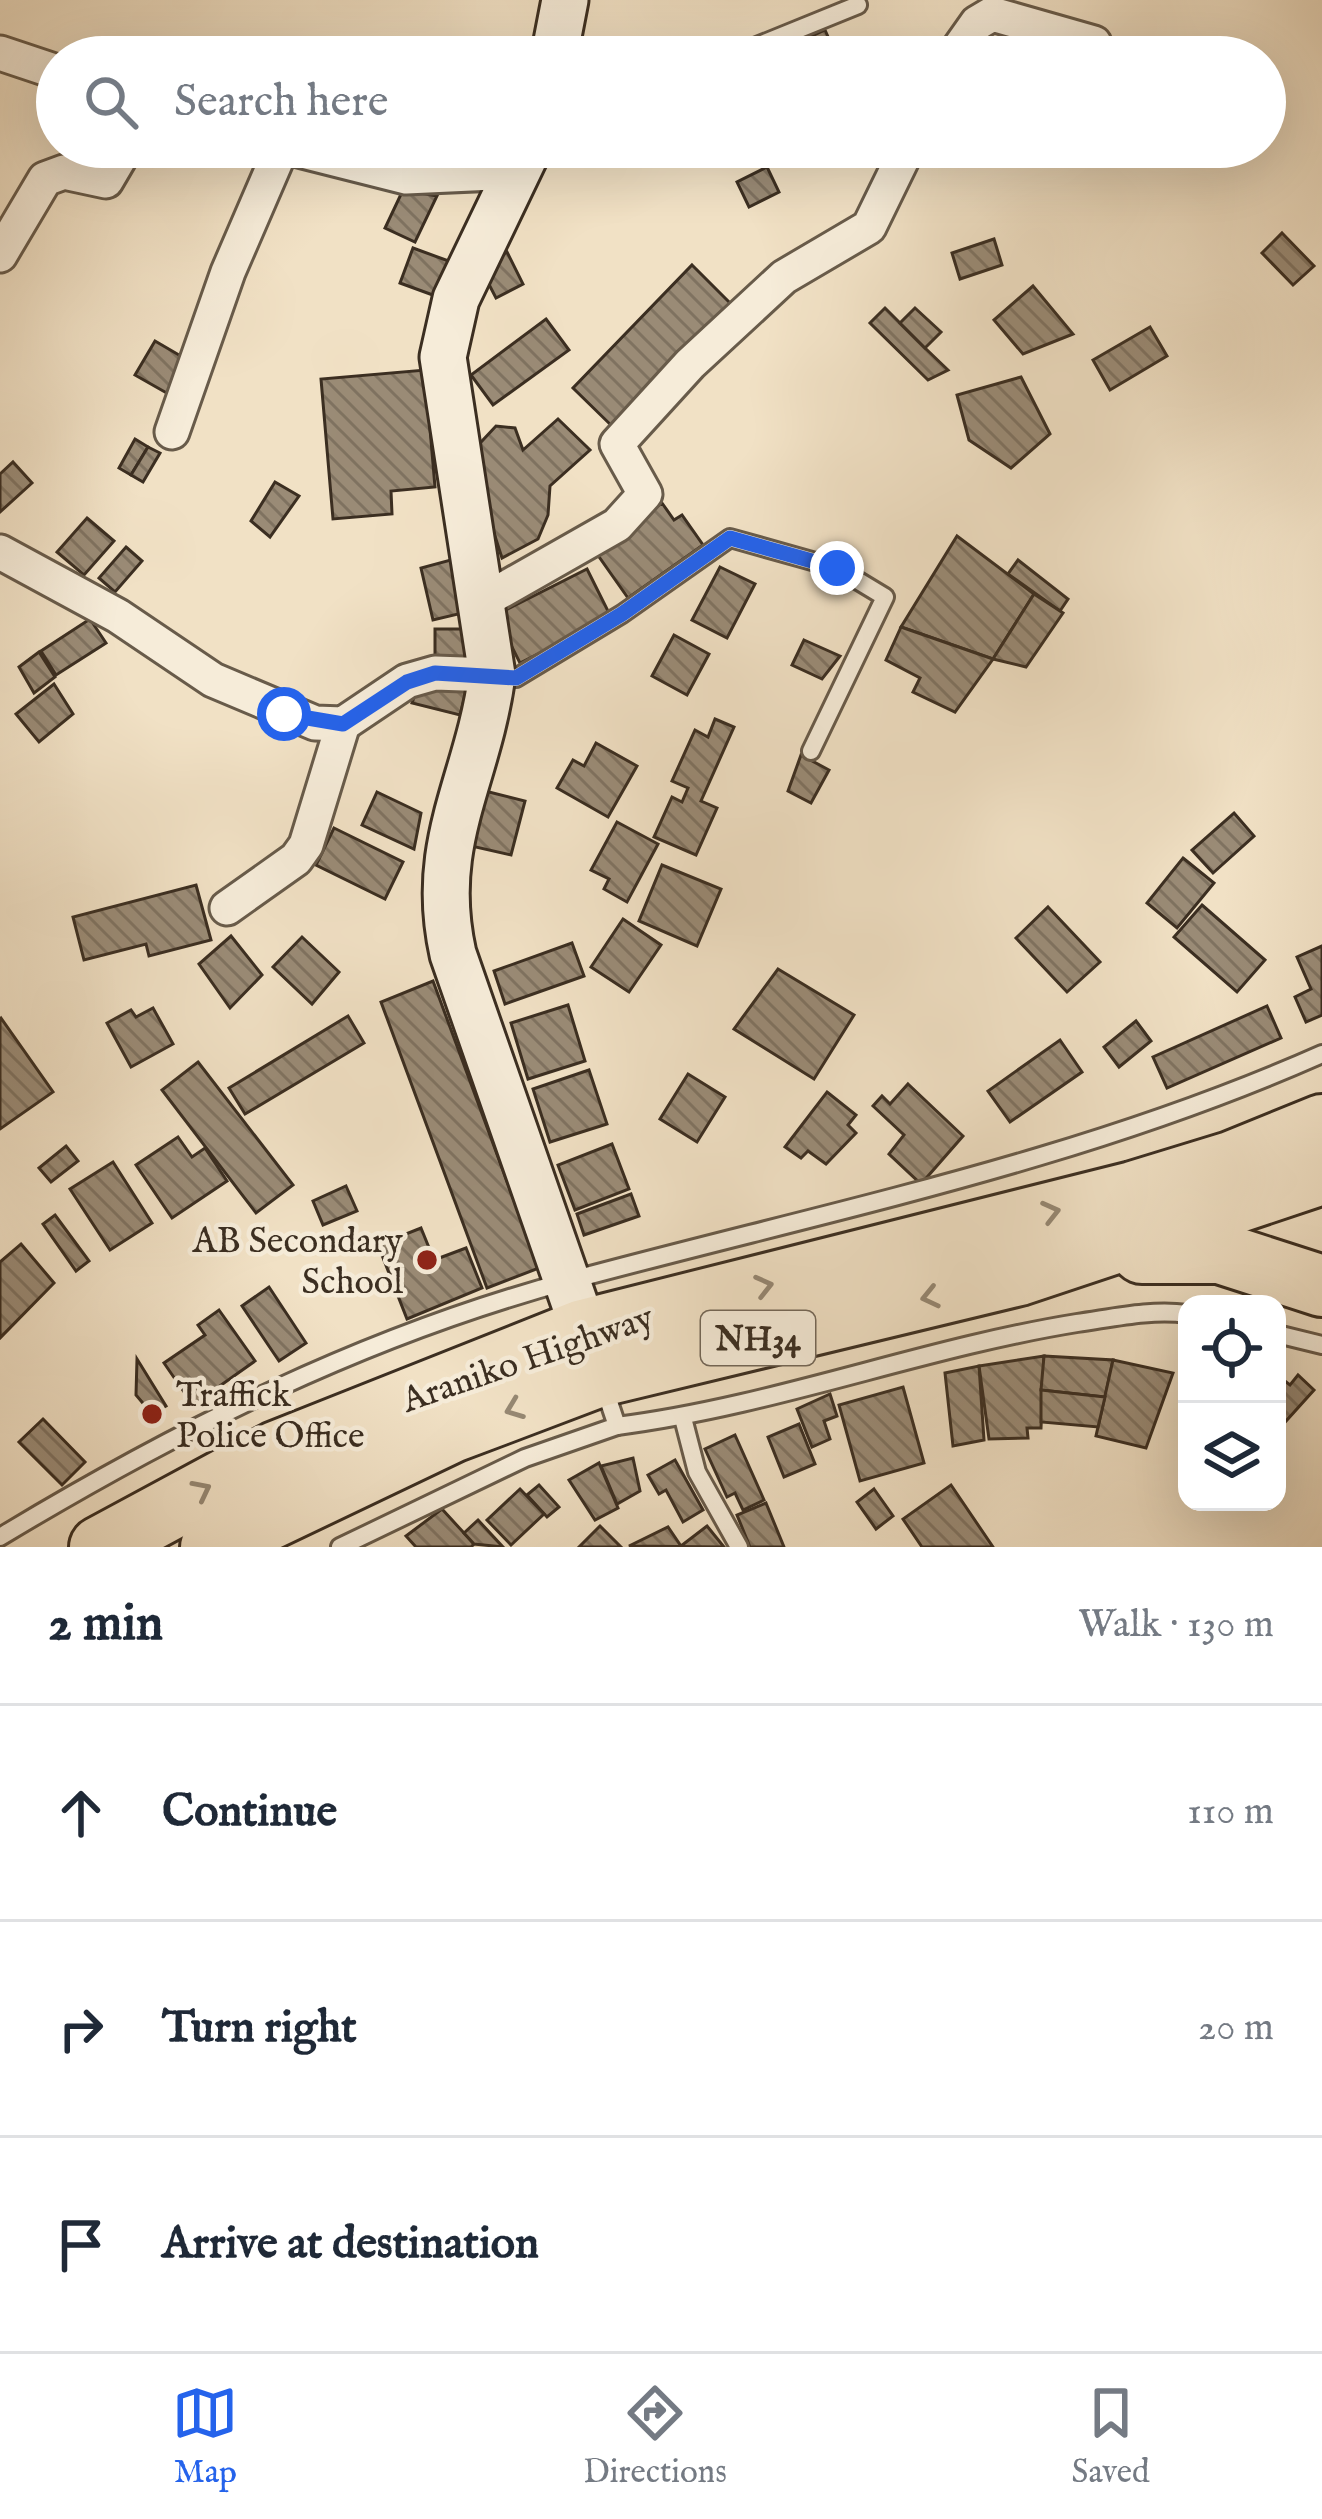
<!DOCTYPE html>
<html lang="en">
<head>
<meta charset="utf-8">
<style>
	body { margin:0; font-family:"IM FELL English",serif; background:#f2f2f3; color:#1f2937 }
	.controls { position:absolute; right:36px; bottom:36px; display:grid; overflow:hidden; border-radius:24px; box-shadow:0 12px 48px #0002 }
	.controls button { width:108px; height:108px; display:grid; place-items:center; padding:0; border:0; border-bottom:3px solid #e0e1e3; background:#fff; color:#1f2937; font:60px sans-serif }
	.stop { position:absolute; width:36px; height:36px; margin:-27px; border:9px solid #2563eb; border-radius:50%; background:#fff }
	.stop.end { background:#2563eb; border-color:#fff; box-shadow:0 3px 12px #0008 }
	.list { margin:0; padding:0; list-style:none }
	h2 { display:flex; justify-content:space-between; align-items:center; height:156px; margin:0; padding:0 48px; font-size:51px }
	h2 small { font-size:39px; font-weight:400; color:#747a83 }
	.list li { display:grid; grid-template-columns:78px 1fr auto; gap:36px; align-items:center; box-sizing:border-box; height:216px; padding:0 48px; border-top:3px solid #e0e1e3 }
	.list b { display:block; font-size:45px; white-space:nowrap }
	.list em { font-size:39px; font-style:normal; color:#747a83 }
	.icon { flex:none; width:66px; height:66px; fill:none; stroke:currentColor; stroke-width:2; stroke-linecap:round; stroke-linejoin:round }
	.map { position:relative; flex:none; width:1322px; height:1547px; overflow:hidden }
	.search { position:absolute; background:#fff; box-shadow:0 12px 48px #0002; left:36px; right:36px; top:36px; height:132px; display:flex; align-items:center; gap:30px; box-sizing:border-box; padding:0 42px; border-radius:66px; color:#747a83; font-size:45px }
	.sheet { height:804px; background:#fff }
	nav { display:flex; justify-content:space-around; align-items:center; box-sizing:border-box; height:168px; border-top:3px solid #e0e1e3; background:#fff; font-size:33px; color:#747a83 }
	nav a { display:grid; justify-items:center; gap:6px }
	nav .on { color:#2563eb }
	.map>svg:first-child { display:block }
</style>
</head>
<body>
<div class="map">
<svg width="1322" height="1547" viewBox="0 0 1322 1547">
	<defs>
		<pattern id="building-back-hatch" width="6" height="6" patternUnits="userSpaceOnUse" patternTransform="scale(3)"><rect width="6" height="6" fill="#9a8b76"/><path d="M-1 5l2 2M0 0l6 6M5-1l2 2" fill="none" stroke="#7f7260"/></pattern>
	</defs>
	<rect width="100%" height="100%" fill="#f1e1c5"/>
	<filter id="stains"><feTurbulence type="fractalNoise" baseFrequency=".00167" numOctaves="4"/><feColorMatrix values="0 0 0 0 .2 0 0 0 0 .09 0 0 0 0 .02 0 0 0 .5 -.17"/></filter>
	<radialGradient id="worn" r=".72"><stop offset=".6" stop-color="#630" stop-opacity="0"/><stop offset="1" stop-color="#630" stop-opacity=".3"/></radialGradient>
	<g fill="url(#building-back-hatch)" stroke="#3b2e21" stroke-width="3">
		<polygon points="825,30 834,50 854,40 862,57 801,57 795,44"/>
		<polygon points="767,167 779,192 749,207 737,182"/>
		<polygon points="403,190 437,196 415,242 385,228"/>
		<polygon points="1282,233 1314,266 1293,285 1262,253"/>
		<polygon points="994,239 1002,265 960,279 952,253"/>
		<polygon points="413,248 454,263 441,298 400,283"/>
		<polygon points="507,252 523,284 496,298 480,267"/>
		<polygon points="692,265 735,308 616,430 573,388"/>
		<polygon points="1033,286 1073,334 1023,354 994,320"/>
		<polygon points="885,308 925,348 948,370 928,380 870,323"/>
		<polygon points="915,308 941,332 925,348 900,323"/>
		<polygon points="546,319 569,350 493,405 471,375"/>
		<polygon points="1150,327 1167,356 1110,390 1093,360"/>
		<polygon points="155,341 191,362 172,396 135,375"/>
		<polygon points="425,370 435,487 391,491 392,514 333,519 321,379"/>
		<polygon points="1021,377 1050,434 1011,468 969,440 957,395"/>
		<polygon points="558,419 590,450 550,486 548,515 538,539 502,558 469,455 496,426 515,428 523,450"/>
		<polygon points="135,439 148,447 131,475 119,468"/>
		<polygon points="148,447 160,453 143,482 131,475"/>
		<polygon points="13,462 32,483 0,512 0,474"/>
		<polygon points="275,482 299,496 270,537 251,521"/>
		<polygon points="662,503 674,520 682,515 703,545 628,598 595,551"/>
		<polygon points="87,518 114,541 84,575 57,552"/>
		<polygon points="957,536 1034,594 993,659 901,627"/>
		<polygon points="126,547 142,561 115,592 99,578"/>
		<polygon points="458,558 471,611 433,620 421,568"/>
		<polygon points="1018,560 1068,599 1060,611 1008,574"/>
		<polygon points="720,567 755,584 727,638 692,620"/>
		<polygon points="587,569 611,617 520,663 496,615"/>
		<polygon points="1034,594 1063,613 1026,667 993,659"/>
		<polygon points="90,619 106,643 56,675 41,651"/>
		<polygon points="901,627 993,659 955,712 913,692 920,678 886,660"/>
		<rect x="435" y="629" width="37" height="37"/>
		<polygon points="674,635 709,654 687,695 652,676"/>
		<polygon points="804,640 840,656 822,679 792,665"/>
		<polygon points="39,652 55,677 34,693 19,667"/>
		<polygon points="469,680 460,715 412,703 419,682"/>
		<polygon points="54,684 73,714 39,742 16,714"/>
		<polygon points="715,719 734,727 701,801 717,808 696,855 654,837 672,797 682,802 688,788 672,781 695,730 708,737"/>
		<polygon points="596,743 637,766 608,817 557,788 573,760 584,766"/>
		<polygon points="801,755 829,770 811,803 788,791"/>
		<polygon points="485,791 525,801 511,855 471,846"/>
		<polygon points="377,792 421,813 414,849 362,825"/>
		<polygon points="1234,813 1254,836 1213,873 1192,850"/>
		<polygon points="617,822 658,844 627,902 604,889 609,879 591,870"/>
		<polygon points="334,828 403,862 385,899 316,865"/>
		<polygon points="1183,858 1214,883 1177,928 1147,903"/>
		<polygon points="662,865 721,889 697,946 639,921"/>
		<polygon points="196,885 211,940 149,956 146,944 84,960 73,917"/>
		<polygon points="1202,905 1265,960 1237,992 1174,937"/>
		<polygon points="1048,907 1100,962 1067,992 1016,938"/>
		<polygon points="623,919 661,945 629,992 591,967"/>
		<polygon points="231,936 262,975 230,1008 199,964"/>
		<polygon points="302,937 339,972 312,1004 273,967"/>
		<polygon points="572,943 584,976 505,1004 494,971"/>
		<polygon points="1322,946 1322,1015 1306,1022 1295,997 1311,989 1297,957"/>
		<polygon points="778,969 854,1015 814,1079 734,1029"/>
		<polygon points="433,981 539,1268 487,1288 381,1002"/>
		<polygon points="568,1005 585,1061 528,1079 511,1023"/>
		<polygon points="1267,1006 1281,1038 1167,1088 1153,1057"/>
		<polygon points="153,1008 173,1044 131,1067 107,1023 131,1010 136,1017"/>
		<polygon points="348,1016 364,1043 245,1114 229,1088"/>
		<polygon points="1,1018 53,1092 0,1129 0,1019"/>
		<polygon points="1136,1021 1151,1041 1119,1067 1104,1047"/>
		<polygon points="1060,1040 1082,1072 1010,1122 988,1091"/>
		<polygon points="198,1062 293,1185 256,1213 162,1090"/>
		<polygon points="589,1070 607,1124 550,1142 533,1089"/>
		<polygon points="688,1074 725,1097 697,1142 660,1119"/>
		<polygon points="908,1084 963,1136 921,1184 889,1154 904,1135 873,1106 882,1096 890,1104"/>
		<polygon points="827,1092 856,1115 848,1125 856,1133 826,1164 808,1151 801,1158 785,1147"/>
		<polygon points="178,1137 192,1157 205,1148 227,1181 172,1218 136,1165"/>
		<polygon points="612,1144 629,1189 575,1210 558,1165"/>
		<polygon points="66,1146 78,1161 51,1182 39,1168"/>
		<polygon points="113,1162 152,1223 110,1250 70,1189"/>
		<polygon points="346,1186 357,1211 323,1225 313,1201"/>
		<polygon points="631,1194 639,1216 584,1235 577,1214"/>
		<polygon points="55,1215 89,1261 76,1271 43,1224"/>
		<polygon points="421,1228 434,1260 466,1248 482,1288 407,1319 378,1245"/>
		<polygon points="21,1244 54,1283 0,1338 0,1262"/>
		<polygon points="269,1287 306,1343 279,1361 242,1306"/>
		<polygon points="219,1310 255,1361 193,1405 164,1363 205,1335 198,1325"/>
		<polygon points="1044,1356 1041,1428 1027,1428 1028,1438 989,1439 979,1366"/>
		<polygon points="1044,1356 1113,1360 1105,1397 1041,1390"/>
		<polygon points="137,1359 166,1406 152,1414 136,1395"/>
		<polygon points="1113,1360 1173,1373 1146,1448 1096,1436"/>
		<polygon points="979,1366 984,1440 953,1446 945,1373"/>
		<polygon points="1277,1375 1290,1385 1298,1375 1314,1390 1277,1431"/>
		<polygon points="903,1387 924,1463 860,1481 839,1405"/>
		<polygon points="1041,1390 1105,1397 1098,1427 1041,1422"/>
		<polygon points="830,1394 837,1416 824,1421 830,1439 812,1447 797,1409"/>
		<polygon points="43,1419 85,1462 62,1485 19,1442"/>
		<polygon points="799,1424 815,1464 784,1477 768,1437"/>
		<polygon points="735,1435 764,1500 743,1510 735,1493 727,1497 705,1449"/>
		<polygon points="633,1458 640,1491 617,1504 601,1466"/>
		<polygon points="675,1460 703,1510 683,1522 666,1490 659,1494 648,1475"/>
		<polygon points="599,1463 618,1508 595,1520 569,1480"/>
		<polygon points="539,1485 559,1507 547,1517 527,1495"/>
		<polygon points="951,1485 993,1547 922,1547 903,1519"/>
		<polygon points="520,1489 544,1514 511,1545 487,1520"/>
		<polygon points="874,1489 893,1516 876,1529 857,1502"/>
		<polygon points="766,1503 784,1547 750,1547 737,1515"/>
		<polygon points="442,1509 474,1544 471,1547 416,1547 406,1536"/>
		<polygon points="478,1520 503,1547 474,1544 464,1533"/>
		<polygon points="600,1526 621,1547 579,1547"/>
		<polygon points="707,1526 724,1547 629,1546 668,1527 681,1546"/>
	</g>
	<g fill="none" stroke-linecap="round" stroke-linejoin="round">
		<g stroke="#685b4a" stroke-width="22">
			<g id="lane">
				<polyline points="730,57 858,5"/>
				<polyline points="493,675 516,678 622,614 730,538 837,568 885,597 811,751"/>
				<polyline points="1277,1334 1322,1345"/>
				<polyline points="683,1418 697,1472 739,1547"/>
				<path d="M 617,1426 C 774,1406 922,1348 1077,1323 C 1113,1318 1151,1309 1187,1314"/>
				<path d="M 0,1537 C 179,1429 365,1336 568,1281 C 823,1212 1079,1162 1322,1054"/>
				<polyline points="340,1547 525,1458 617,1426 603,1384"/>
			</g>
		</g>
		<g stroke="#685b4a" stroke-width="39">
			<g id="street">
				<polyline points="0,53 57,72"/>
				<polyline points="953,57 977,23 992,14 1094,43"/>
				<polyline points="287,147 406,177 518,172"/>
				<polyline points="0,255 45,179 64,172 106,181 126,147"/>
				<polyline points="172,432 228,272 282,147"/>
				<polyline points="0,552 118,616 213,680 315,723 343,724 407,681 435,673 492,675"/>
				<polyline points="485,600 617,525 645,494 617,444 690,364 784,277 869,227 908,147"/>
				<polyline points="227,908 296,859 306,845 343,724"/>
			</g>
		</g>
		<g stroke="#3b2e21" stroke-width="51">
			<g id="secondary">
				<polyline points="554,57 565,0"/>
				<path d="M 529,147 L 456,299 L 443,357 L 492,675 C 478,781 428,842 453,954 L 593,1356"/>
			</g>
		</g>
		<g stroke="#3b2e21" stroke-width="66">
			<g id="highway">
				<polyline points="1142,1253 1220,1253 1322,1286"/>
				<polyline points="100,1547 276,1452 583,1330 1133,1192 1231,1162 1322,1125"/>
				<polyline points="211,1547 452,1432 600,1376 1019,1275 1322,1174"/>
			</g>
		</g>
		<use href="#lane" stroke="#f6ecd9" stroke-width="16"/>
		<use href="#street" stroke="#f6ecd9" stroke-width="33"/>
		<use href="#secondary" stroke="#f6ecd9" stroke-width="45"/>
		<use href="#highway" stroke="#f1e1c5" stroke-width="60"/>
	</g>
	<defs><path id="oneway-chevron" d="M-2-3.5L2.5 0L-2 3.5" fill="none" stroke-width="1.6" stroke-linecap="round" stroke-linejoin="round" transform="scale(3)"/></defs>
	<g stroke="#968873">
		<use href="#oneway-chevron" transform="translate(1051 1212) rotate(-14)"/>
		<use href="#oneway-chevron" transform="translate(764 1286) rotate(-14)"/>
		<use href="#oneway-chevron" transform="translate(930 1297) rotate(167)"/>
		<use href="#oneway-chevron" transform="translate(514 1409) rotate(159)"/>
		<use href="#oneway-chevron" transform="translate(202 1490) rotate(-27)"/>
	</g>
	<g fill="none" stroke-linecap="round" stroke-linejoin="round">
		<polyline stroke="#2563eb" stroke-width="15" points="284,714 343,724 407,682 435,673 516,678 622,614 730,538 837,568"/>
	</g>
	<g fill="#8f2418" stroke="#f6ecd9" stroke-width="4.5">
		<circle cx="427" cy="1260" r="12"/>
		<circle cx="152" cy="1414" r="12"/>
	</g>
	<g text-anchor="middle" stroke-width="9" stroke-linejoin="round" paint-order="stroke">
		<rect fill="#f6ecd9" stroke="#736758" stroke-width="3" x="701" y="1311" width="114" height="54" rx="9"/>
		<g font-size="33" font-weight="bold" fill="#3b2e21">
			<text x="758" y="1350">NH34</text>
		</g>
		<g font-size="36" fill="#3b2e21" stroke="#f6ecd9" text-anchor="end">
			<text x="403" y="1252">AB Secondary<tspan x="403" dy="41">School</tspan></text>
			<text x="176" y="1406" text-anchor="start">Traffick<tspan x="176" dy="41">Police Office</tspan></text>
		</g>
		<g font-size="36" fill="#3b2e21" stroke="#f6ecd9">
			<text transform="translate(527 1357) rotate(-19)" y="13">Araniko Highway</text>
		</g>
	</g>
	<rect width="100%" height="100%" filter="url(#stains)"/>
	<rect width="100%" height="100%" fill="url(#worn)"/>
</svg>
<div class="controls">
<button><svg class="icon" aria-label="locate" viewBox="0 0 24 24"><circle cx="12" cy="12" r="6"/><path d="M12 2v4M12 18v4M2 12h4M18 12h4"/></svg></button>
<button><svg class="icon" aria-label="layers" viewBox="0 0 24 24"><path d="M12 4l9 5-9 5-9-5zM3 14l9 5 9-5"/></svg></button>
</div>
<div class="stop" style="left:284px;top:714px"></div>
<div class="stop end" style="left:837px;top:568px"></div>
<div class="search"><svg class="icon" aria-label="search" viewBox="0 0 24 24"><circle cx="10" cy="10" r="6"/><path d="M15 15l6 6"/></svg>Search here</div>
</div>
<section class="sheet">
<h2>2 min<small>Walk · 130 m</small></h2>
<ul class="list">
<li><svg class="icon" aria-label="ahead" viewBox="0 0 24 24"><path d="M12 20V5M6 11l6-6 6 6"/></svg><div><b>Continue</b></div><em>110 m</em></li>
<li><svg class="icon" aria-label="right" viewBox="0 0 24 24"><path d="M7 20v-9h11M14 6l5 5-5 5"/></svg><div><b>Turn right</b></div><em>20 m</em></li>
<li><svg class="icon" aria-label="arrive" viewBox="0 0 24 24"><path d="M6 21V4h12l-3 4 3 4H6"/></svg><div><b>Arrive at destination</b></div></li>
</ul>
</section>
<nav>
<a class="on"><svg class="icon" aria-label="map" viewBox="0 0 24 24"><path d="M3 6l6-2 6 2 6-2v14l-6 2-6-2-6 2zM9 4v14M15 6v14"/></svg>Map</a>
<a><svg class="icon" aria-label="directions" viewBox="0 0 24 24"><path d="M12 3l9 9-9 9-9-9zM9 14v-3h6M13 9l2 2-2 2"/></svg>Directions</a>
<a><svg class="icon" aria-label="saved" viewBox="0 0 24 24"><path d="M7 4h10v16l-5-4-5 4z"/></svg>Saved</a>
</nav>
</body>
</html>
